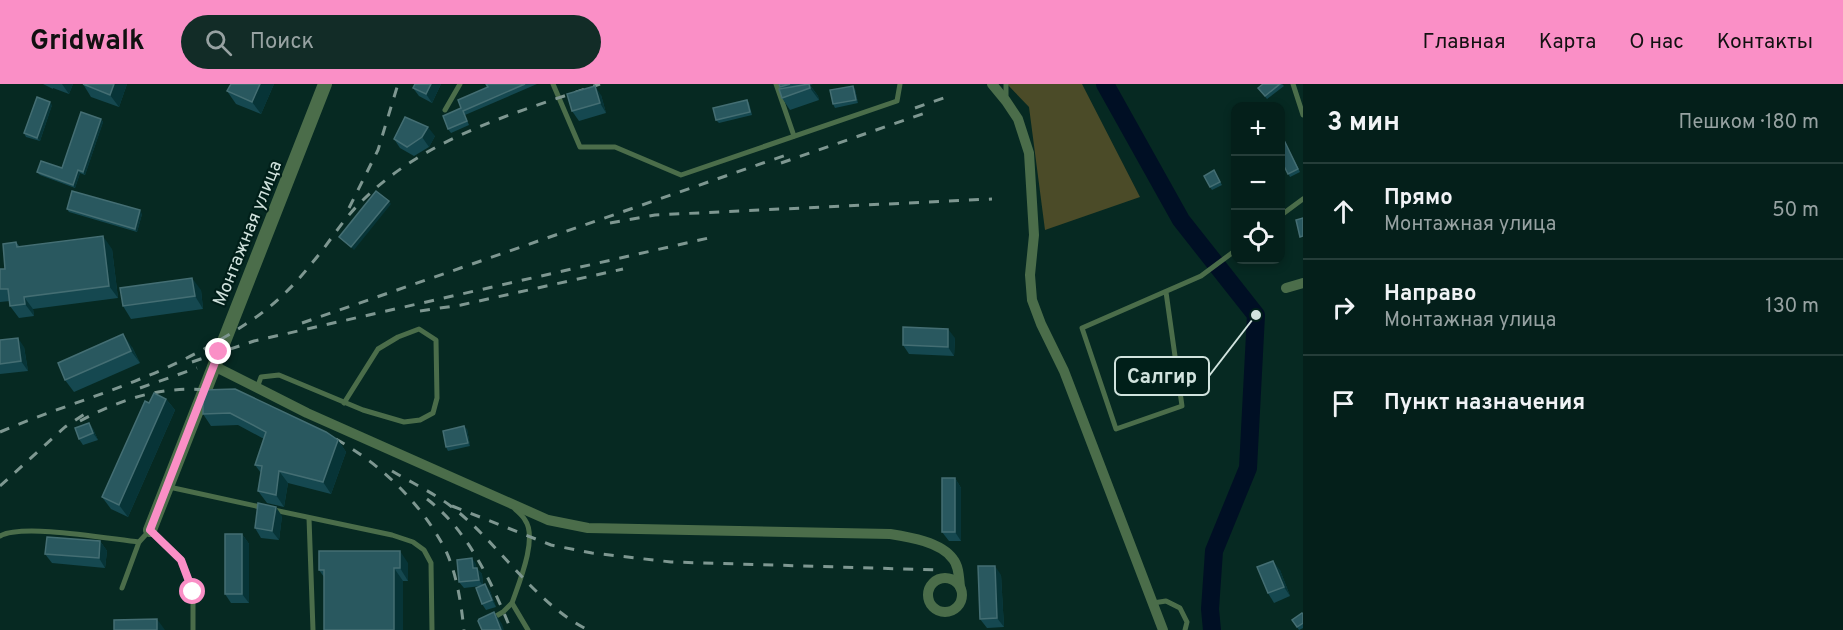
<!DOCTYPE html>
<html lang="ru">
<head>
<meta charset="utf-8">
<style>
	body { margin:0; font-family:Overpass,sans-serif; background:#122c27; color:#f1f3f6 }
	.controls { position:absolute; right:18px; top:18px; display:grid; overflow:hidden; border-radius:12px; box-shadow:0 3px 9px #0003 }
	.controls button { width:54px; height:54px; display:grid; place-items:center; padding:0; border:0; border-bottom:2px solid #253d39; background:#041f1a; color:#f1f3f6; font:30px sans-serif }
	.stop { position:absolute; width:18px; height:18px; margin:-14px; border:4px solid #fa8fc6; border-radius:50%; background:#fff }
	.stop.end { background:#fa8fc6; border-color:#fff; box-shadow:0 2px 6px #0008 }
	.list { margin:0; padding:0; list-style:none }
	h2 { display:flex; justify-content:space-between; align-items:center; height:78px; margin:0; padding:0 24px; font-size:26px }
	h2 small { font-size:20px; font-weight:400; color:#97a2a2 }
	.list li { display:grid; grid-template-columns:39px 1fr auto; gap:18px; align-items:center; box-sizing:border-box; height:96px; padding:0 24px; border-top:2px solid #253d39 }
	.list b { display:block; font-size:22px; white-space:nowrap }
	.list p { margin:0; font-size:20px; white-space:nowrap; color:#97a2a2 }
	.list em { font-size:20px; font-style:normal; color:#97a2a2 }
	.icon { flex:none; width:33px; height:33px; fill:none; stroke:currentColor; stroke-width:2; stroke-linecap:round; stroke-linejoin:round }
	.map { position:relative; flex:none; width:1303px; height:546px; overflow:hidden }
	header { display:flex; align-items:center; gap:36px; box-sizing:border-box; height:84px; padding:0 30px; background:#fa8fc6; color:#111 }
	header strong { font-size:28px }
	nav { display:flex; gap:33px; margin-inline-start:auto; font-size:21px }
	.search { width:420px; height:54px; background:#122c27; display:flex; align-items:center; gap:15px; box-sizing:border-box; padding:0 21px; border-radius:33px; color:#97a2a2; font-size:22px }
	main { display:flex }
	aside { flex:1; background:#041f1a }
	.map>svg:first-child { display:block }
</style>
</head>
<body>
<header>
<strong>Gridwalk</strong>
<div class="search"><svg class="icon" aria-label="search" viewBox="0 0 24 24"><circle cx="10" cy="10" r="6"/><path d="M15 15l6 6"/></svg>Поиск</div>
<nav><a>Главная</a><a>Карта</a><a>О нас</a><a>Контакты</a></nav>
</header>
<main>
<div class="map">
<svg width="1303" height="546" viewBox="0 0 1303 546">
	<rect width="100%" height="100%" fill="#062922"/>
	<polygon fill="#4b4b28" points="1007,0 1082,0 1140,113 1045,146 1029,23"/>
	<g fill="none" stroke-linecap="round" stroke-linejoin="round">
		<polyline stroke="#000f24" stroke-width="18" points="1105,0 1181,136 1256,231 1248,384 1214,467 1210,525 1212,546"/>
		<g stroke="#4b6d4a" stroke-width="5">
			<polyline points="553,0 580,63 615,63 681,91 897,17 900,0"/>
			<polyline points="776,0 794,52"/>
			<polyline points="1006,0 1006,13"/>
			<polyline points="1293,0 1303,31"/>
			<polyline points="445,26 460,0"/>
			<polyline points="1280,132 1303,115"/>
			<polyline points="1166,208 1182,322 1116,345 1082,244 1201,192 1236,166"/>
			<polyline points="257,304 261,293 279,291 363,326 404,338 420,336 433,329 437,314 436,256 419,245 398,253 378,265 344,319"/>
			<polyline points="169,403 265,424"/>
			<path d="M 515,425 C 518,428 523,432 525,436 C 538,454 519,499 512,519 L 528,546"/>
			<polyline points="274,426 392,451 413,458 424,466 431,479 432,546"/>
			<polyline points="309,434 313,546"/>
			<path d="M 0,452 C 22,439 110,455 139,458 L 150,446 L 181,476 L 193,508 L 193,546"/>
			<polyline points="122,504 139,458"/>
			<polyline points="1153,519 1166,517 1180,524 1187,538 1185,546"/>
			<polyline points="491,535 503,528 512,519"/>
		</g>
		<g stroke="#4b6d4a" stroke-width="10">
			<polyline points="992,0 1006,17 1018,35 1029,69 1034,151 1030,191 1032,216 1041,240 1064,287 1163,546"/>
			<polyline points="1286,204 1303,199"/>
			<path d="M 214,282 L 307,329 L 548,436 L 588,444 L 890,450 C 909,453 941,458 953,475 C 959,482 959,494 960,503"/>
			<circle cx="945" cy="511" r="17"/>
		</g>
		<polyline stroke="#4b6d4a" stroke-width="14" points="150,446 325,0"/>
		<g stroke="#7e9791" stroke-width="3" stroke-dasharray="10 10" stroke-linecap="butt">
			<polyline points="915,24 952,11"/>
			<polyline points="781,79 928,28"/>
			<polyline points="349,124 378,66 398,0"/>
			<polyline points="610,139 655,131 992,115"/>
			<polyline points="420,227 461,221 623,185"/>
			<polyline points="302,239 789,70"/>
			<polyline points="192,278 254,257 713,153"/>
			<polyline points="140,304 197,284"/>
			<path d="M 80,337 C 126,312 174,298 227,309"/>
			<path d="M 318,346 C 370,370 418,413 445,465 C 457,490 461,519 464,546"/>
			<path d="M 0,348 C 46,328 94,314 140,295 C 179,280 217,259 252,236 C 274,221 295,201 311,180 C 328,161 341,138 359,120 C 423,54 515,29 600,0"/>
			<path d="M 392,387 C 412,399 434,409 452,423 C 500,460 533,518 588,546"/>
			<polyline points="0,402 65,343 86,329"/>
			<path d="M 427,415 C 468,446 492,499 511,546"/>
			<polyline points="452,422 551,461 592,469 671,478 938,486"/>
		</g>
	</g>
	<g fill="#154850">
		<polygon points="43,0 73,0 69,10 53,4 53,5"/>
		<polygon points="83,0 127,0 119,23 91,13"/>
		<polygon points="231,0 274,0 261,30 236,20 227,7"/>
		<polygon points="415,0 441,0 432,19 419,12 413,4"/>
		<polygon points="486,0 537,0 465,31 469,41 451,49 448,45 461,24 488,3"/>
		<polygon points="779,0 813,0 810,1 818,12 819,16 790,26 782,14 781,5"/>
		<polygon points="1263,0 1282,0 1284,2 1267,15 1258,4"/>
		<polygon points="855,5 858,19 835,24 833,20"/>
		<polygon points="601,11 606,29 579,37 572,27"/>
		<polygon points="747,16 749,19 752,31 719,39 716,36"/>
		<polygon points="52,21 40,57 26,53 24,49"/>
		<polygon points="101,35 103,38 85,91 80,89 75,104 40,91 37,88 62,84"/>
		<polygon points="1281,49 1300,88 1290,93 1281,76"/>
		<polygon points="435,52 429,63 414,72 400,64 394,55"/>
		<polygon points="1216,90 1222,101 1212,106 1210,103"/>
		<polygon points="67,125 142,130 137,148 69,128"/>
		<polygon points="16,158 20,163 112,165 118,214 33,225 34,232 19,234 10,222 10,217 0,218 0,185 5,185"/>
		<polygon points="201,206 203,225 131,235 123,222"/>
		<polygon points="955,254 954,272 909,270 903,261"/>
		<polygon points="0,256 24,263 28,287 0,290"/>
		<polygon points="132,263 140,279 74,308 65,296"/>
		<polygon points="203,306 338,356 346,368 331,410 288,399 284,423 267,419 258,407 261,389 255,381 264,355 238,341 211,342 203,330"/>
		<polygon points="166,315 175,326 128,433 111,425 102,413 149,319"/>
		<polygon points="89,339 93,345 98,356 83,361 79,355"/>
		<polygon points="467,345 470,362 448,367 446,363"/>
		<polygon points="955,394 961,404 961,457 949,457 942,448"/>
		<polygon points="282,432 279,456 261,454 255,444"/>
		<polygon points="242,450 249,460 249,519 231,519 225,510"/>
		<polygon points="100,457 107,467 105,484 52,479 45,470"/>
		<polygon points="408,479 408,497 403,497 403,546 324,546 324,493 319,486"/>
		<polygon points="476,480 476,484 482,490 483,501 490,507 496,523 486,526 482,520 481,502 464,504 459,498"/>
		<polygon points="1280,486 1290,512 1274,519 1268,509"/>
		<polygon points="1001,491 1004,543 987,544 980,535"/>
		<polygon points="1303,530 1303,544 1299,546 1292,536"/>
	</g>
	<g fill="#073437">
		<polygon points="62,0 73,0 69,10"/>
		<polygon points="114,0 127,0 119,23 110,11"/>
		<polygon points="260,0 274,0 261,30 252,18"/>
		<polygon points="431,0 441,0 432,19 426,10"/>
		<polygon points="809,0 818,12 819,16 810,4"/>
		<polygon points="595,2 601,11 606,29 600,19"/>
		<polygon points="853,2 855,5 858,19 856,16"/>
		<polygon points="50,18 52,21 40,57 37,54"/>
		<polygon points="101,35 103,38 85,91 83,88"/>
		<polygon points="428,43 435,52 429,63 422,53"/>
		<polygon points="78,86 80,89 75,104 73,101"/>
		<polygon points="389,117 391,120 354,166 351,163"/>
		<polygon points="140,126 142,130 137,148 135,145"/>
		<polygon points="103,152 112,165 118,214 109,202"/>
		<polygon points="192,194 201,206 203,225 195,212"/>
		<polygon points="24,213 33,225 34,232 25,220"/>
		<polygon points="948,245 955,254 954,272 948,263"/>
		<polygon points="123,250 132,263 140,279 131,267"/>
		<polygon points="18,254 24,263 28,287 21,277"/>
		<polygon points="166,315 175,326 128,433 119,421"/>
		<polygon points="89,339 93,345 98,356 93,349"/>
		<polygon points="464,342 467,345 470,362 468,359"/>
		<polygon points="338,356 346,368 331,410 323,398"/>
		<polygon points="279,387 288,399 284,423 276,411"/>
		<polygon points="955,394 961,404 961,457 955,448"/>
		<polygon points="276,423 282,432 279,456 272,447"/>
		<polygon points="242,450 249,460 249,519 242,510"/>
		<polygon points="100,457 107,467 105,484 99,474"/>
		<polygon points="400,467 408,479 408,497 400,484"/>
		<polygon points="472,474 476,480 477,490 473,484"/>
		<polygon points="1273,477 1280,486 1290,512 1284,503"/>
		<polygon points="995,482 1001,491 1004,543 997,534"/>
		<polygon points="394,484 403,497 403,546 394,546"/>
		<polygon points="477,484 482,490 483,502 479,496"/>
		<polygon points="485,500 490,507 496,523 492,516"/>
		<polygon points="494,528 502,540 504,546 501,546"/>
		<polygon points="157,535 165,546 157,546"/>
	</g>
	<g fill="#29585f" stroke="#446e73" stroke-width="1.5">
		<polygon points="83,0 114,0 110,11"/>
		<polygon points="231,0 260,0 252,18 227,7"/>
		<polygon points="415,0 431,0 426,10 413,4"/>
		<polygon points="486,0 525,0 463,27 467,37 448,45 443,32 461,24 458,16 488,3"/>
		<polygon points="779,0 790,0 780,3"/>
		<polygon points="809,0 810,4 782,14 779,5"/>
		<polygon points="1263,0 1280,0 1265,12 1258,4"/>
		<polygon points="595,2 600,19 572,27 567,10"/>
		<polygon points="853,2 856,16 833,20 830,6"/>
		<polygon points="37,13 50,18 37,54 24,49"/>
		<polygon points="747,16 750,28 716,36 713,24"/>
		<polygon points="81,28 101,35 83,88 78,86 73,101 37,88 41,77 62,84"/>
		<polygon points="405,33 428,43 422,53 407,63 394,55"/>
		<polygon points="1281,50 1298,85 1288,90 1281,76"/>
		<polygon points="1214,86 1220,98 1210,103 1204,92"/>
		<polygon points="72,107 140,126 135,145 67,125"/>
		<polygon points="376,107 389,117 351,163 339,153"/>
		<polygon points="1303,134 1303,152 1300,153 1296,136"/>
		<polygon points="103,152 109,202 24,213 25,220 10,222 8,205 0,205 0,185 5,185 3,160 16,158 17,163"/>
		<polygon points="192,194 195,212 123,222 120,204"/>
		<polygon points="903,243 948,245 948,263 903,261"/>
		<polygon points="123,250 131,267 65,296 58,279"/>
		<polygon points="18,254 21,277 0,280 0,256"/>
		<polygon points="235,305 326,348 338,356 323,398 279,387 276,411 258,407 262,382 255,381 266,348 230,329 203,330 203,306"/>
		<polygon points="154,309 166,315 119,421 102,413 145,317 149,319"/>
		<polygon points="89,339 93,349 79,355 75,344"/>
		<polygon points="464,342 468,359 446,363 443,347"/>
		<rect x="942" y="394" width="13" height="54"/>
		<polygon points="258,419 276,423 272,447 255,444"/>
		<rect x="225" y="450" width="17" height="60"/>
		<polygon points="47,453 100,457 99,474 45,470"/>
		<polygon points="319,467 400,467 400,484 394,484 394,546 324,546 324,486 319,486"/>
		<polygon points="472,474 473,484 477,484 479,496 459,498 457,476"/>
		<polygon points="1273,477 1284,503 1268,509 1257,483"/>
		<polygon points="978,482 995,482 997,534 980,535"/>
		<polygon points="485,500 492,516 482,520 476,504"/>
		<polygon points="494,528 501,546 482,546 478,537 479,535"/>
		<polygon points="1302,529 1303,530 1303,539 1297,543 1292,536"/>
		<polygon points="157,535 157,546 114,546 114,536"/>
	</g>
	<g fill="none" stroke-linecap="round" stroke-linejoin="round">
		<polyline stroke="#fa8fc6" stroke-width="8" points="193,508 181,476 150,446 219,268"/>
	</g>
	<g text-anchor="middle" stroke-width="4.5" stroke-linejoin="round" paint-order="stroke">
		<g font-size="18" fill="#d1e3de" stroke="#001f19">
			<text transform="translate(247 149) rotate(-68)" y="6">Монтажная улица</text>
		</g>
	</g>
	<path fill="none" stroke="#d1e3de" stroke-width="2" d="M1256 231L1209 292"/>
	<circle fill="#d1e3de" stroke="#001f19" stroke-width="2" cx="1256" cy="231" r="6"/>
	<rect fill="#001f19" stroke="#d1e3de" stroke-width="2" x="1115" y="273" width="94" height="38" rx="6"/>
	<g font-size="20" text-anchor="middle" font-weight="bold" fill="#d1e3de">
		<text x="1162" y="299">Салгир</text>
	</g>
</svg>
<div class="controls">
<button>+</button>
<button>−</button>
<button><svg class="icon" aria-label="locate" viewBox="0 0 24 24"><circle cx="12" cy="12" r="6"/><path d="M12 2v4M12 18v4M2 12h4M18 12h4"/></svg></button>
</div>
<div class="stop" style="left:193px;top:508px"></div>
<div class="stop end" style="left:219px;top:268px"></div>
</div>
<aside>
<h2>3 мин<small>Пешком · 180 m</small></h2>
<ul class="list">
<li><svg class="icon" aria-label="ahead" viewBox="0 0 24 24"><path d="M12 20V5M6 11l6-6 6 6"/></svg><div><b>Прямо</b><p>Монтажная улица</p></div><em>50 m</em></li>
<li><svg class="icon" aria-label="right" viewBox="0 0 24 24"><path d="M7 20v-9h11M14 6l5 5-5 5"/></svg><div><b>Направо</b><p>Монтажная улица</p></div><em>130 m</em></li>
<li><svg class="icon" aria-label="arrive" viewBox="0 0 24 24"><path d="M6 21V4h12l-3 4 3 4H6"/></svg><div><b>Пункт назначения</b></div></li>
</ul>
</aside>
</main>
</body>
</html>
